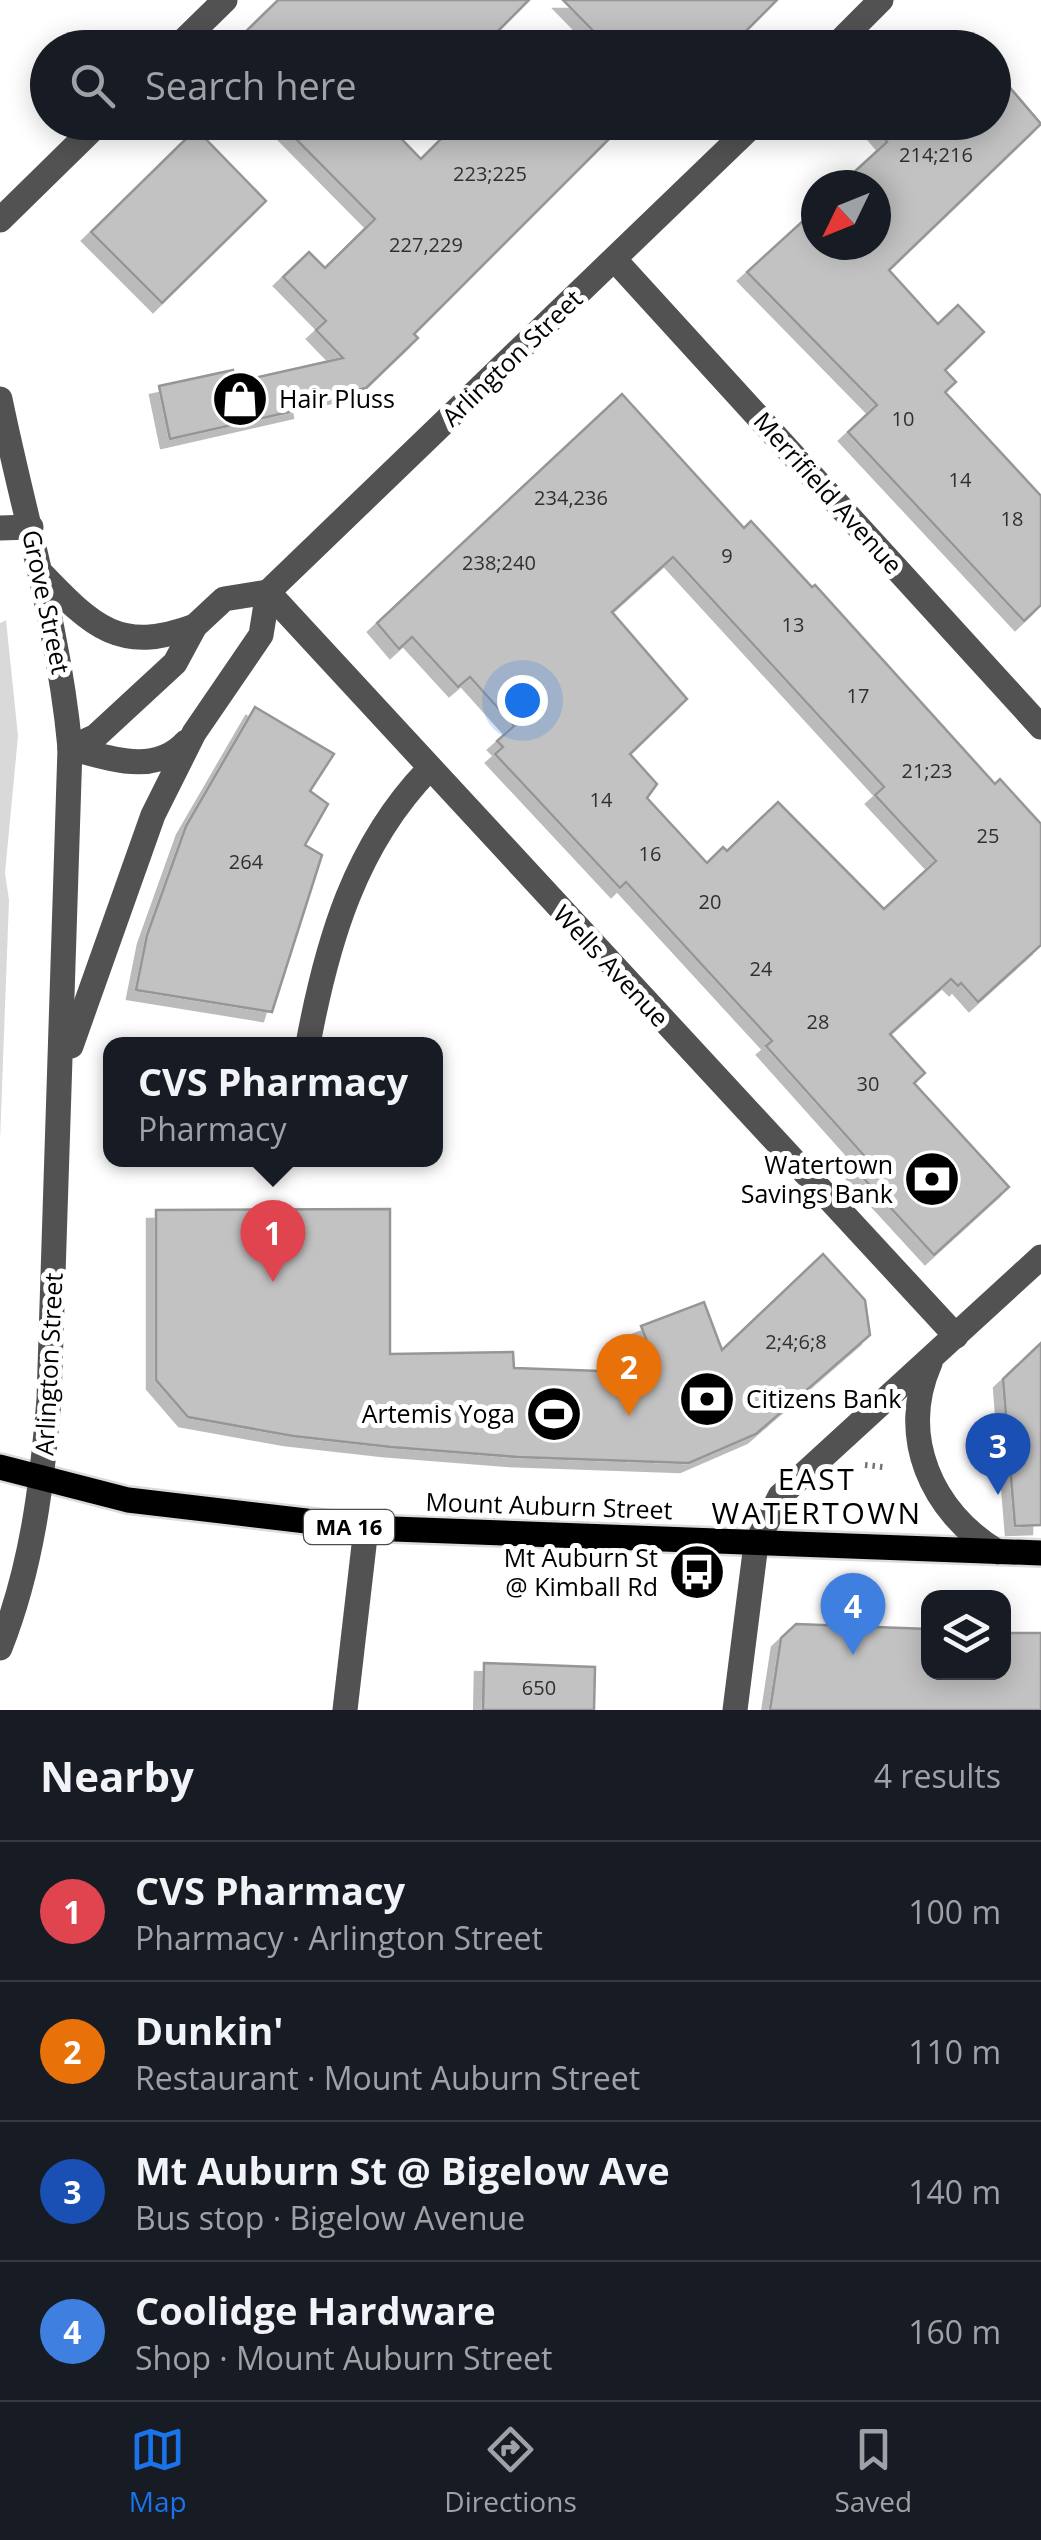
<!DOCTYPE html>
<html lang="en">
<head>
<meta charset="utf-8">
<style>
	body { margin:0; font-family:"Open Sans",sans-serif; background:#242831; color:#f1f3f6 }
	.controls { position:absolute; right:30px; bottom:30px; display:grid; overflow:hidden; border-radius:20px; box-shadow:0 5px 25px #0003 }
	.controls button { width:90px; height:90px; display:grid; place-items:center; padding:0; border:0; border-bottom:2px solid #363941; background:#171b24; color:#f1f3f6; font:50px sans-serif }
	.compass { position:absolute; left:801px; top:170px; width:90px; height:90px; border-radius:50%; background:#171b24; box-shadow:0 5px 25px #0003; rotate:227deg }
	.you { position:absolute; left:522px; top:700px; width:35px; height:35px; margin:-25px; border:8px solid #fff; border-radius:50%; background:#1a73e8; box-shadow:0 0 0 15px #1a73e833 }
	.badge { display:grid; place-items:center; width:65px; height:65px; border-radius:50%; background:#1a73e8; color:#fff; font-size:32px; font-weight:700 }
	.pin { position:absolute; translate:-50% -82px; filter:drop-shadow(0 2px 5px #0008) }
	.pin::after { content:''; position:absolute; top:52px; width:35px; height:30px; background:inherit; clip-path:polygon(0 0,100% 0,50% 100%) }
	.popup { position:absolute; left:103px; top:1037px; width:340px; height:130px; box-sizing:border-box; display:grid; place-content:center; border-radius:20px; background:#171b24; filter:drop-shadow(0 2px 8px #0005); font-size:32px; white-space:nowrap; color:#9ea1a6 }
	.popup b { font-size:38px; color:#f1f3f6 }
	.popup::after { content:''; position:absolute; left:50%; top:100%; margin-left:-20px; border:20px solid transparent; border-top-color:#171b24 }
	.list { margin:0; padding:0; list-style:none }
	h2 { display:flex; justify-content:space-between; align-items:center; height:130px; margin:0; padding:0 40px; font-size:42px }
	h2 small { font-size:32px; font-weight:400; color:#9ea1a6 }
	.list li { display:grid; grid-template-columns:65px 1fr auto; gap:30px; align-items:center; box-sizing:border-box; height:140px; padding:0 40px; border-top:2px solid #363941 }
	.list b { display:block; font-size:38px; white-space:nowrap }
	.list p { margin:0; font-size:32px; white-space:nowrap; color:#9ea1a6 }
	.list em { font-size:32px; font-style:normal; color:#9ea1a6 }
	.icon { flex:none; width:55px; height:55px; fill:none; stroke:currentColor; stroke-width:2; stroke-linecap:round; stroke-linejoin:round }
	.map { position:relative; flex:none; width:1041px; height:1710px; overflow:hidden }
	.search { position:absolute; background:#171b24; box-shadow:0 5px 25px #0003; left:30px; right:30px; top:30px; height:110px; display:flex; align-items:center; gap:25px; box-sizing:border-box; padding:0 35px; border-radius:55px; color:#9ea1a6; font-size:38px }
	.sheet { height:690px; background:#171b24 }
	nav { display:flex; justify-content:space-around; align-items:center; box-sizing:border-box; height:140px; border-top:2px solid #363941; background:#171b24; font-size:28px; color:#9ea1a6 }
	nav a { display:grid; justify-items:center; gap:5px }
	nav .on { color:#1a73e8 }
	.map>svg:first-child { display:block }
</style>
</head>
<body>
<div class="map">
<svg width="1041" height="1710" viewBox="0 0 1041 1710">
	<defs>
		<filter id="shadow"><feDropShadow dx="-9" dy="9" stdDeviation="0" flood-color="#0004"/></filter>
	</defs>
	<rect width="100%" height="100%" fill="#fff"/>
	<polygon fill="#d9d9d9" points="6,620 18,736 5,873 9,900 0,1141 0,623"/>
	<g fill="#c2c2c2" stroke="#969696" stroke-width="2.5" fill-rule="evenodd" filter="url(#shadow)">
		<polygon points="278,0 529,0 481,48 229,48"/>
		<polygon points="563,0 777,0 729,48 610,48"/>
		<polygon points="994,69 1041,124 889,270 938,324 958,305 984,332 945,370 956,382 945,392 1041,496 1041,605 1024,621 848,432 877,405 747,272 816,209 816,245 876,245 876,185 840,185 887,142 870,122 994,122"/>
		<polygon points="279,122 385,122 421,159 458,122 626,122 414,334 418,338 366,388 301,403 302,409 170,439 159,386 233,370 236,382 343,358 316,330 326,321 283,277 309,252 325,268 375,219"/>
		<polygon points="196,129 266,201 162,303 91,232"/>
		<path d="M 622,394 L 744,528 L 751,521 L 812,587 L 815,585 L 995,784 L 1000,779 L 1041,824 L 1041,945 L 978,1002 L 961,983 L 958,986 L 951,979 L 890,1034 L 925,1073 L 914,1083 L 1009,1187 L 934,1255 L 856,1170 L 868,1160 L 766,1046 L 772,1041 L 626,882 L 620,888 L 495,754 L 503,747 L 497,741 L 514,726 L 470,677 L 458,687 L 412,637 L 399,649 L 377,623 ZM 673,557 L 884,787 L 875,795 L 936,861 L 884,909 L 778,802 L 727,851 L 723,847 L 707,863 L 647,798 L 657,784 L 630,754 L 687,699 L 612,612 Z"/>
		<polygon points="255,707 334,754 310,791 328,804 305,845 322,855 272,1012 136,990 147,935 186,826"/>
		<polygon points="390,1209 390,1354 513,1352 514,1368 659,1373 641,1326 704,1302 722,1350 823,1254 865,1300 870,1335 756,1434 689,1463 518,1457 391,1447 293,1436 188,1417 156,1380 156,1210"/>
		<polygon points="1041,1343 1041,1525 1015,1526 1003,1379"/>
		<polygon points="796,1624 928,1629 928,1672 1004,1672 1004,1633 1041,1633 1041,1710 770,1710 781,1638"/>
		<polygon points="484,1663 595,1667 594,1710 483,1710"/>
	</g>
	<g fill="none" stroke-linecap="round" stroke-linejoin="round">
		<g stroke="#dbdbdb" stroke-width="30">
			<polyline id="major" points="0,1467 128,1500 366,1528 1041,1553"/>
		</g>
		<polyline stroke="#747474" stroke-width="6" stroke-dasharray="2.5 5" stroke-linecap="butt" points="865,1465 883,1467"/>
		<g stroke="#525252" stroke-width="25">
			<polyline points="176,48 225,0"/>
			<polyline points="833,48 881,0"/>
			<polyline points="0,220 100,122"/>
			<polyline points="615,260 1041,727"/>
			<path d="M 0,399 C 24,516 59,628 70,748 L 49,1399 C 42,1485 32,1567 0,1648"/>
			<polyline points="0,528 31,527"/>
			<path d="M 42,574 C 93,627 120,654 195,626"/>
			<polyline points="268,592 956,1336"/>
			<polyline points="70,748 96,736 175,663 195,626 224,599 268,592"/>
			<path d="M 70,748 C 109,758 155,776 186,742"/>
			<path d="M 308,1044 C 327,942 355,845 429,769"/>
			<polyline points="71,1046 153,815 194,733 261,635 268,592 756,122"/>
			<path d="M 930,1363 C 898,1436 931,1512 998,1552"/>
			<polyline points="345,1710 366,1528"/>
			<polyline points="735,1710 756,1544 780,1496 1041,1257"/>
		</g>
		<use href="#major" stroke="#000" stroke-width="25"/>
	</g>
	<defs>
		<g id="shop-disc" transform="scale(2.875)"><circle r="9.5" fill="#000" stroke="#fff"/><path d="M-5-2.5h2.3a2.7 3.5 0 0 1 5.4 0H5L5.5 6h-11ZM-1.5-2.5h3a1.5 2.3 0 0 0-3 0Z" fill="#fff"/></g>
		<g id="bank-disc" transform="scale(2.875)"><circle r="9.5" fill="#000" stroke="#fff"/><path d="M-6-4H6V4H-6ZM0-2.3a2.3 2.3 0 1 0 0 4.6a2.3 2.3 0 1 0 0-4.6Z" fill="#fff"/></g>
		<g id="stadium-disc" transform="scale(2.875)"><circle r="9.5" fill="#000" stroke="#fff"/><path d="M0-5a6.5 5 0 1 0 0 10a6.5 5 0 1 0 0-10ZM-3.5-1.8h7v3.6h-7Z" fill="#fff"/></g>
		<g id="bus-disc" transform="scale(2.875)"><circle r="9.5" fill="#000" stroke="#fff"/><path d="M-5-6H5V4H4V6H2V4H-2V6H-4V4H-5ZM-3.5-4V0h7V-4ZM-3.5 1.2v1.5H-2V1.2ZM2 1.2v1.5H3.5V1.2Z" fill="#fff"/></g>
	</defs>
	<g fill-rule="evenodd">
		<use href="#shop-disc" x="240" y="399"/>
		<use href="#bank-disc" x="932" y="1179"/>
		<use href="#bank-disc" x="707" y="1399"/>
		<use href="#stadium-disc" x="554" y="1414"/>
		<use href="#bus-disc" x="697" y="1572"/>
	</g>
	<g text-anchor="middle" stroke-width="10" stroke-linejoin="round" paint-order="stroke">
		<g font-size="20" fill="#303030">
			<text x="936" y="162">214;216</text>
			<text x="490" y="181">223;225</text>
			<text x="426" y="252">227,229</text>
			<text x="903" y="426">10</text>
			<text x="960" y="487">14</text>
			<text x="571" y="505">234,236</text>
			<text x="1012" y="526">18</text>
			<text x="727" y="563">9</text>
			<text x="499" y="570">238;240</text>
			<text x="793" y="632">13</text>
			<text x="858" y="703">17</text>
			<text x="927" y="778">21;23</text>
			<text x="601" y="807">14</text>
			<text x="988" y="843">25</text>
			<text x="650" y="861">16</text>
			<text x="246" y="869">264</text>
			<text x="710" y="909">20</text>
			<text x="761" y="976">24</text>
			<text x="818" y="1029">28</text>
			<text x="868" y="1091">30</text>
			<text x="796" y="1349">2;4;6;8</text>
			<text x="539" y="1695">650</text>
		</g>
		<rect fill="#fff" stroke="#4c4c4c" stroke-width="2.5" x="304" y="1510" width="90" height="34" rx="8"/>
		<g font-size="22" font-weight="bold" fill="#000">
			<text x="349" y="1535">MA 16</text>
		</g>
		<g font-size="25" fill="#000" stroke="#fff">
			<text transform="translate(512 358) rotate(-44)" y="9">Arlington Street</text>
			<text transform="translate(828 493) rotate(48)" y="9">Merrifield Avenue</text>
			<text transform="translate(46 602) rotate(78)" y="9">Grove Street</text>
			<text transform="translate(611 966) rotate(47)" y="9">Wells Avenue</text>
			<text transform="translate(49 1364) rotate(-87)" y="9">Arlington Street</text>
			<text transform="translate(549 1506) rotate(2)" y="9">Mount Auburn Street</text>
		</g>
		<g font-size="25" fill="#000" stroke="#fff" text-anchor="end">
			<text x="279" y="408" text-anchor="start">Hair Pluss</text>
			<text x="893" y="1174">Watertown<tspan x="893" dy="29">Savings Bank</tspan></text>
			<text x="746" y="1408" text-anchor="start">Citizens Bank</text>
			<text x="515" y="1423">Artemis Yoga</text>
			<text x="658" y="1567">Mt Auburn St<tspan x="658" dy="29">@ Kimball Rd</tspan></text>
		</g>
		<g font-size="30" letter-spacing="2.5" fill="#000" stroke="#fff">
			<text x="817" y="1490">EAST<tspan x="817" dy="34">WATERTOWN</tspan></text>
		</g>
	</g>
</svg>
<div class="controls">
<button><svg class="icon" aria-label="layers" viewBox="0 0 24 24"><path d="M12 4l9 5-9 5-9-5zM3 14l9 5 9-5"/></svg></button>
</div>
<svg class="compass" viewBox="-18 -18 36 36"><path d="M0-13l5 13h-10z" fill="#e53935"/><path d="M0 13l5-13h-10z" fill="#9ea1a6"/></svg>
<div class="you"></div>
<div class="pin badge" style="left:273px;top:1282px;background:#e0444e">1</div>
<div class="popup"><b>CVS Pharmacy</b>Pharmacy</div>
<div class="pin badge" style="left:629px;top:1416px;background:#e8710a">2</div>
<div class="pin badge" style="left:998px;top:1495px;background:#1a4fb4">3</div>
<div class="pin badge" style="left:853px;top:1655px;background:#3f7fe0">4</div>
<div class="search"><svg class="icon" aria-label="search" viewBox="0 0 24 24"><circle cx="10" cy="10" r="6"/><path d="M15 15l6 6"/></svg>Search here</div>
</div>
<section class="sheet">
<h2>Nearby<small>4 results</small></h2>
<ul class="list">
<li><span class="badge" style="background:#e0444e">1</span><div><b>CVS Pharmacy</b><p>Pharmacy · Arlington Street</p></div><em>100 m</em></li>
<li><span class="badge" style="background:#e8710a">2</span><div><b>Dunkin'</b><p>Restaurant · Mount Auburn Street</p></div><em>110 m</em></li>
<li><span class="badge" style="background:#1a4fb4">3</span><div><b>Mt Auburn St @ Bigelow Ave</b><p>Bus stop · Bigelow Avenue</p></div><em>140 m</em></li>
<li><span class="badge" style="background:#3f7fe0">4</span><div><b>Coolidge Hardware</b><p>Shop · Mount Auburn Street</p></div><em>160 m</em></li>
</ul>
</section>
<nav>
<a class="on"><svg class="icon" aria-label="map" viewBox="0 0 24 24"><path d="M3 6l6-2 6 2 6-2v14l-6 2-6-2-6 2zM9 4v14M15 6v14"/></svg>Map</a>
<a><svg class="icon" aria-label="directions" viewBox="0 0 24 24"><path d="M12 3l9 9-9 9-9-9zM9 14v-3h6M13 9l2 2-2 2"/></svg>Directions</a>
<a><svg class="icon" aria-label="saved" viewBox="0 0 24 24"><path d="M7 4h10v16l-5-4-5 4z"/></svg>Saved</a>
</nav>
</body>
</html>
